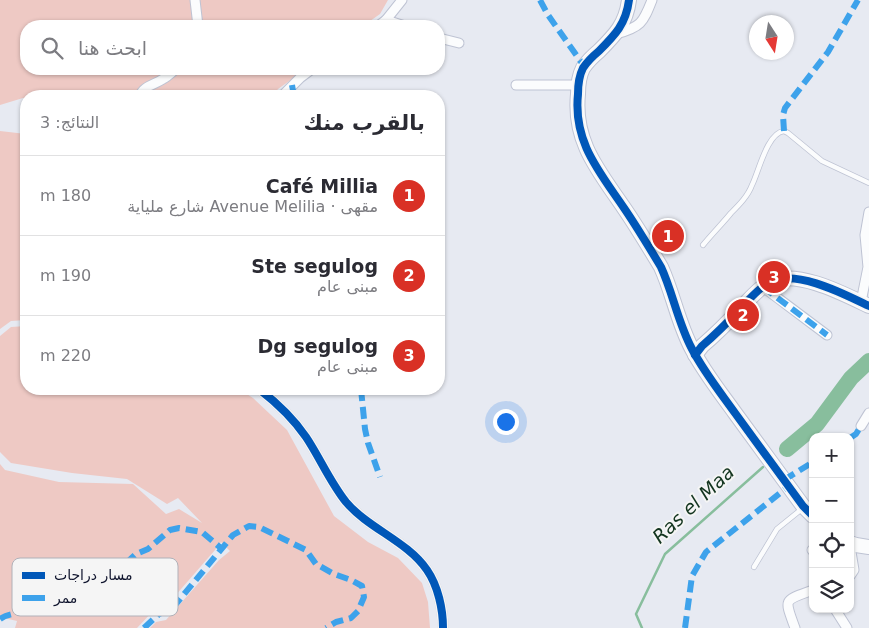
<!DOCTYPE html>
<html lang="ar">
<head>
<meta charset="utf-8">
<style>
	body { margin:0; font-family:"DejaVu Sans","Noto Naskh Arabic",sans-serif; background:#f7f7f7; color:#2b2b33; direction:rtl }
	.controls { position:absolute; right:15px; bottom:15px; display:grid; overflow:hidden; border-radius:10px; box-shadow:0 1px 4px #0004 }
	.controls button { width:45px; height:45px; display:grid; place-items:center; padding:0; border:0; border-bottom:1px solid #e1e1e2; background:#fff; color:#2b2b33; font:25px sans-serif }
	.compass { position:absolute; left:749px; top:15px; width:45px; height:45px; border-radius:50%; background:#fff; box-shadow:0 1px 4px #0004; rotate:168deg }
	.you { position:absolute; left:505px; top:421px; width:18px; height:18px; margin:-12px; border:4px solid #fff; border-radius:50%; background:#1a73e8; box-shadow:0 0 0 8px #1a73e833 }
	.badge { display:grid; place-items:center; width:32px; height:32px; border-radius:50%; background:#d93025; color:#fff; font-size:16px; font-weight:700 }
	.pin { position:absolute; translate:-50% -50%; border:2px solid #fff; box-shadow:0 1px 5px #0006 }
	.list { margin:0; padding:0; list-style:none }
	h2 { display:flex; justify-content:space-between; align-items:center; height:65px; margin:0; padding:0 20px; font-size:21px }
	h2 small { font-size:16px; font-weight:400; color:#7c7c81 }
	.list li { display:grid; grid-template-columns:32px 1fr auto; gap:15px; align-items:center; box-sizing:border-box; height:80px; padding:0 20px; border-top:1px solid #e1e1e2 }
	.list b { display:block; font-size:19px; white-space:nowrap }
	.list p { margin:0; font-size:16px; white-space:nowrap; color:#7c7c81 }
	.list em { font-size:16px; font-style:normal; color:#7c7c81 }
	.icon { flex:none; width:28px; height:28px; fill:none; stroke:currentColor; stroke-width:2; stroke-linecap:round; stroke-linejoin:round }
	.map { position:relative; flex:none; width:869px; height:628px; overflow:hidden; direction:ltr }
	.search { position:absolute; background:#fff; box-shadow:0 1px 4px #0004; left:20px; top:20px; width:425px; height:55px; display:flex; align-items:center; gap:12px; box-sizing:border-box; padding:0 18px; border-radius:20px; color:#7c7c81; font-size:19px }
	.panel { position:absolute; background:#fff; box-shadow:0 1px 4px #0004; left:20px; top:90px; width:425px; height:305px; border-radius:20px; direction:rtl }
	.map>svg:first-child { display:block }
</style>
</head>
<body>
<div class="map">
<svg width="869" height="628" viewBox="0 0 869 628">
	<rect width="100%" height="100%" fill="#e7eaf2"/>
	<g fill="#eec9c4">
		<polygon points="0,0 388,0 380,14 363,26 26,26 26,69 306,69 278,89 273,96 26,96 26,98 23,98 0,105"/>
		<polygon points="0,131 26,134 26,320 11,321 0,329"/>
		<polygon points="26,326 26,389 239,389 253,398 287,430 334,516 368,542 398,558 422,583 428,602 430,628 150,628 156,622 166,620 219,560 230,551 221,542 215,550 168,604 155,609 137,628 15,628 17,621 0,617 0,464 5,470 59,482 133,484 166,514 179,509 202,523 178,498 167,504 127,479 72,473 11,463 0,452 0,336 11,327"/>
	</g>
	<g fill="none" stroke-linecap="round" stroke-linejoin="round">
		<polyline stroke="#88be9d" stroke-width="2.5" points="642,628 636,614 665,554 763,467"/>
		<polyline stroke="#88be9d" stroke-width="16" points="787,449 817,424 851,378 869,361"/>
		<g stroke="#bec3d3" stroke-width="6">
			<g id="lane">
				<path d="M 703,245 C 712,234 722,224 731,213 C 739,205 748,196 752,185 C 759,171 767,133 784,131 L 788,133 L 822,161 L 869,183"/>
				<polyline points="754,567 777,529 803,508"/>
			</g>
		</g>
		<g stroke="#bec3d3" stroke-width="11">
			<g id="street">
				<polyline points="195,0 198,26"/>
				<polyline points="386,20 405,26"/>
				<polyline points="378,26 386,20 402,0"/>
				<path d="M 616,34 C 641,27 643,23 652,0"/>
				<polyline points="439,38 459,43"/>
				<polyline points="516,85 578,85"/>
				<path d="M 140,96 C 143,86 154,85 163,79 C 168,76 172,72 176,69"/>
				<polyline points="282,96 300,78 312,69"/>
				<polyline points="763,287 827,335"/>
				<polyline points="861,302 868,267 865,235 869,212"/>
				<path d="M 259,389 C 277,403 293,418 306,437 C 320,458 330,482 346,502 C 369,529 407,541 427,570 C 438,586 443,609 443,628"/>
				<polyline points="861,426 869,413"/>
				<polyline points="850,546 854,570 850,576"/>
				<polyline points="812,550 813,551"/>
				<polyline points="835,609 847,628"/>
				<path d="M 795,628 C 784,598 783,601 813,590"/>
			</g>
		</g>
		<g stroke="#bec3d3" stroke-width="16">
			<g id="secondary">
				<path d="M 629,0 C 626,24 615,35 599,51 C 593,56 587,62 583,68 C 579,76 578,85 578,94 C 573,142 599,171 624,208 C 637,227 649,247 661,267 C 673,293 678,323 692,349 C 704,372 720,392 735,413 C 758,444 780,475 803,506 L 813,516"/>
				<path d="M 695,355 L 702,346 C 716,334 729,321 741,308 C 750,299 758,288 770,282 C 797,269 844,294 869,306"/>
				<polyline points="850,543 856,545 869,547"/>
			</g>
		</g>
		<use href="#lane" stroke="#fbfcfd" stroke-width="4.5"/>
		<use href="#street" stroke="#fbfcfd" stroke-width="9"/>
		<use href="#secondary" stroke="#fbfcfd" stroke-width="14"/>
		<g stroke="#3da2eb" stroke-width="6" stroke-dasharray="12 6" stroke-linecap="butt">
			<polyline points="540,0 548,15 584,66"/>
			<polyline points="292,85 294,96"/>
			<polyline points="784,131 783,115 785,108 828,52 858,0"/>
			<polyline points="763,287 827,335"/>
			<polyline points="361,389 365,429 368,443 380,477"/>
			<polyline points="850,438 856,434 861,426"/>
			<polyline points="784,480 813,462"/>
			<path d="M 0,619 C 8,613 27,611 37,613 C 48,607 58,604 70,602 L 81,589 L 92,587 L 104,583 L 112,572 L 122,567 L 136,554 L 148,549 L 170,530 L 179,528 L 202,532 L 222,549"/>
			<polyline points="144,628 159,614 171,610 233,535 249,526 259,527 306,550 316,564 334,574 351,580 362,586 364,597 358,611 351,618 336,622 326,628"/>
			<polyline points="685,628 692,576 706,552 789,486"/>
		</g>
		<g stroke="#f5f5f5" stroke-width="11">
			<g id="cycleway">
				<path d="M 629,0 C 626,24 615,35 599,51 C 593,56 587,62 583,68 C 579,76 578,85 578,94 C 573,142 599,171 624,208 C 637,227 649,247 661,267 C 673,293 678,323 692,349 C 704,372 720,392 735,413 C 758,444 780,475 803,506 L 813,516"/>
				<path d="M 695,355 L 702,346 C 716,334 729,321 741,308 C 750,299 758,288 770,282 C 797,269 844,294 869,306"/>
				<path d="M 259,389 C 277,403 293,418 306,437 C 320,458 330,482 346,502 C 369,529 407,541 427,570 C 438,586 443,609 443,628"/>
			</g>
		</g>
		<use href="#cycleway" stroke="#0057b8" stroke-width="8"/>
	</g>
	<g text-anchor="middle" stroke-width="4" stroke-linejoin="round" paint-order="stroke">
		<g font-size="19" font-style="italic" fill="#13351f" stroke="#f5f5f5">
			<text transform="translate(693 504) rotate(-43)" y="7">Ras el Maa</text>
		</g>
	</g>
	<rect x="12" y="558" width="166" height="58" rx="8" fill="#f5f5f5" stroke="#b0b1b9" stroke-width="1"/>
	<rect x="22" y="572" width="23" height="7" fill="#0057b8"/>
	<rect x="22" y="595" width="23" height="6" fill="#3da2eb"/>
	<g font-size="14" fill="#0e132c">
		<text x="54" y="580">مسار دراجات</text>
		<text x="54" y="603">ممر</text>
	</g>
</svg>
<div class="controls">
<button>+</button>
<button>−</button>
<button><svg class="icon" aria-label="locate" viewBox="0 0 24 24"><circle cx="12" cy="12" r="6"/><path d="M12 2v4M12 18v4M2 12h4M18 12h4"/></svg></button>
<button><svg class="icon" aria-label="layers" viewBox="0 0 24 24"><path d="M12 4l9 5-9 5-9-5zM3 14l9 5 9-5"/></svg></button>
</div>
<svg class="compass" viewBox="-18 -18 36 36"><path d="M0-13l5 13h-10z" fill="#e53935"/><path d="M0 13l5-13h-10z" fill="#7c7c81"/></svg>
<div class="you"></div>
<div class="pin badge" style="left:668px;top:236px">1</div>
<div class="pin badge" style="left:743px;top:315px">2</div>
<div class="pin badge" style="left:774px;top:277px">3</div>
<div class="search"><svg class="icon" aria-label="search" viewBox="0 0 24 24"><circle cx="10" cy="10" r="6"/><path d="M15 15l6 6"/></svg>ابحث هنا</div>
<section class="panel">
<h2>بالقرب منك<small>النتائج: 3</small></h2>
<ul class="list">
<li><span class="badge">1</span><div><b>Café Millia</b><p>مقهى · Avenue Melilia شارع ملياية</p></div><em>180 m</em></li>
<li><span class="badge">2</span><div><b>Ste segulog</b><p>مبنى عام</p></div><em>190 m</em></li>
<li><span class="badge">3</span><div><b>Dg segulog</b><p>مبنى عام</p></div><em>220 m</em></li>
</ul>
</section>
</div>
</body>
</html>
